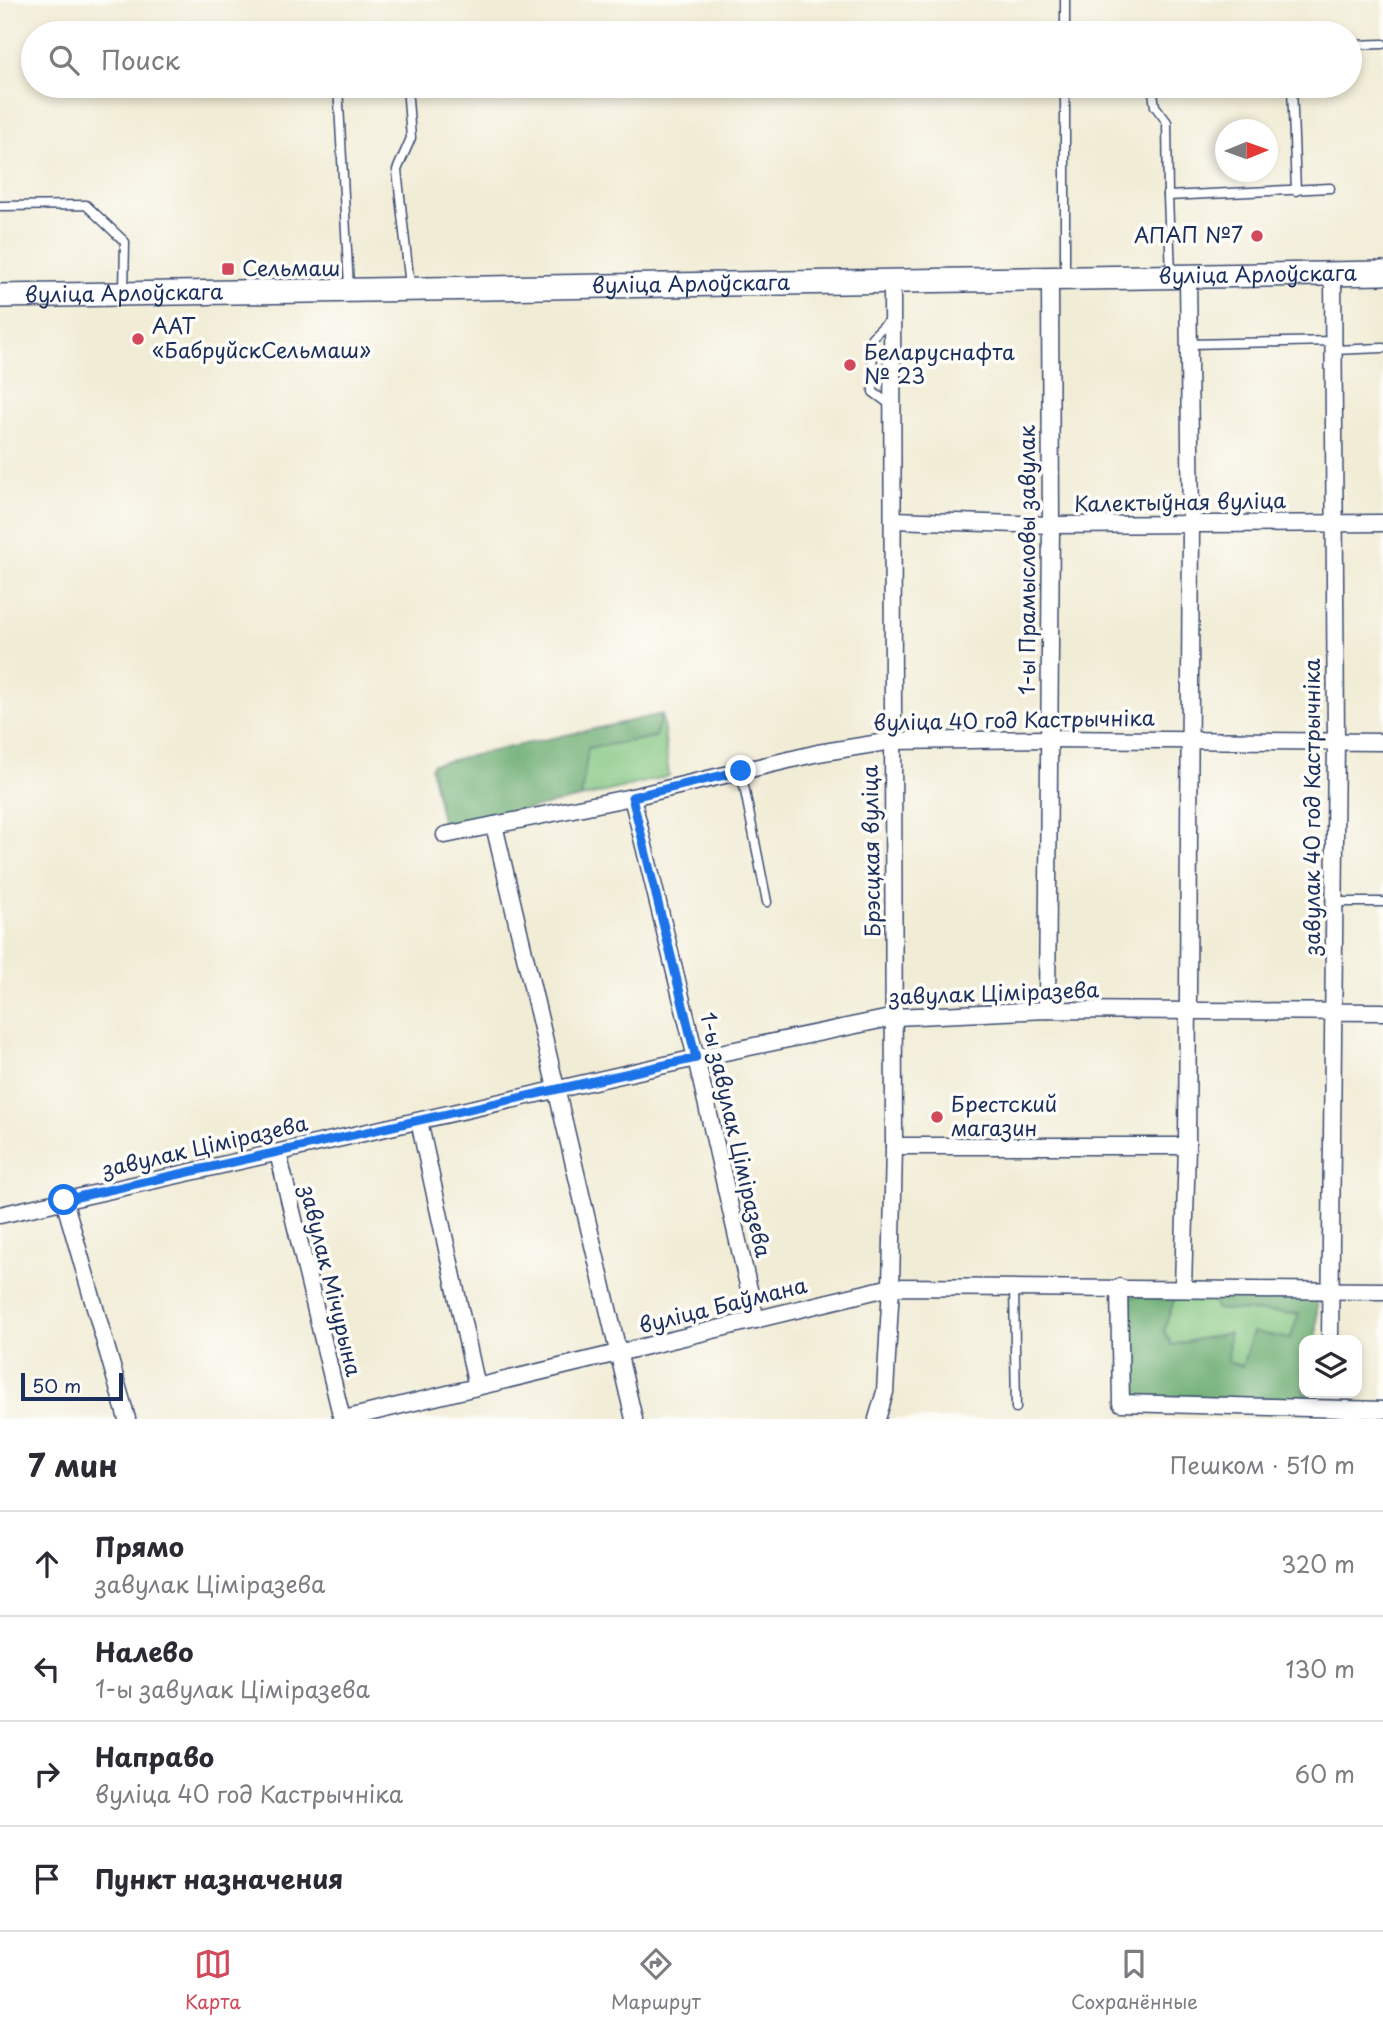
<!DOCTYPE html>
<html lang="ru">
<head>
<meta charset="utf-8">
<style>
	body { margin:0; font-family:"Playpen Sans",sans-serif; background:#f2f2f3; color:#2b2b33 }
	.controls { position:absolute; right:21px; bottom:21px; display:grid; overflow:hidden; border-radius:14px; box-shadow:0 4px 10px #0003 }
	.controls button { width:63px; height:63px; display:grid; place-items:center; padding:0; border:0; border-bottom:2px solid #e1e1e2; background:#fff; color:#2b2b33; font:35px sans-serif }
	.compass { position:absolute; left:1215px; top:119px; width:63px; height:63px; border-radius:50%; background:#fff; box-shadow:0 4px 10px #0003; rotate:89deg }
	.scale { position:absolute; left:21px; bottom:18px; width:102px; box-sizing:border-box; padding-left:7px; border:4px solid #1b2f5e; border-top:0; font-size:19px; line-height:24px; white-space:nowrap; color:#1b2f5e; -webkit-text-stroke:5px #fdfcf7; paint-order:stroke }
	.stop { position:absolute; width:21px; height:21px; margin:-16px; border:5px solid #1a73e8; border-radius:50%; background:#fff }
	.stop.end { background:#1a73e8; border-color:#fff; box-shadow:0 2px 7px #0008 }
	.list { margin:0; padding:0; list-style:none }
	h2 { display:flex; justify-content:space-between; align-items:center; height:91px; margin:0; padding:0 28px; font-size:30px }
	h2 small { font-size:23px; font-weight:400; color:#7c7c81 }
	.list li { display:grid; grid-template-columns:46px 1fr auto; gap:21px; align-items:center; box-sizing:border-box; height:105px; padding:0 28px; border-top:2px solid #e1e1e2 }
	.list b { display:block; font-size:26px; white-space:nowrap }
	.list p { margin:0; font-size:23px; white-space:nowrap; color:#7c7c81 }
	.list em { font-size:23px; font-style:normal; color:#7c7c81 }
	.icon { flex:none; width:38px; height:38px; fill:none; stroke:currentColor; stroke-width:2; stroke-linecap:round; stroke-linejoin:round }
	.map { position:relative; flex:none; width:1383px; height:1419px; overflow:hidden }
	.search { position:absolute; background:#fff; box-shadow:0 4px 10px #0003; left:21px; right:21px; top:21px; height:77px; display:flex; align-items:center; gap:18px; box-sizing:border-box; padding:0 24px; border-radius:38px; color:#7c7c81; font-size:26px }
	.sheet { height:511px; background:#fff }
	nav { display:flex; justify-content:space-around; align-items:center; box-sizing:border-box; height:98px; border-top:2px solid #e1e1e2; background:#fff; font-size:19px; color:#7c7c81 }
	nav a { display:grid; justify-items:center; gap:4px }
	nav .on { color:#d1495b }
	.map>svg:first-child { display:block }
</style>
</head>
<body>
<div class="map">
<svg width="1383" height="1419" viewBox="0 0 1383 1419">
	<rect width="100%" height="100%" fill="#fdfcf7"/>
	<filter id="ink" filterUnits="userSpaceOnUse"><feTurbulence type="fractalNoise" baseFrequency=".0143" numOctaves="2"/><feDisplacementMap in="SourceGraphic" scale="14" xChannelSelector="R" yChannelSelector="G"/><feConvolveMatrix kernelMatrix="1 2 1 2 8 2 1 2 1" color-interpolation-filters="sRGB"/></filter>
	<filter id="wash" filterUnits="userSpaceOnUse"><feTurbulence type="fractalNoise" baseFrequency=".00686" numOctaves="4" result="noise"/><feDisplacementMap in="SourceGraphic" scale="28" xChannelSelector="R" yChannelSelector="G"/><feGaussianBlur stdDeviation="1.57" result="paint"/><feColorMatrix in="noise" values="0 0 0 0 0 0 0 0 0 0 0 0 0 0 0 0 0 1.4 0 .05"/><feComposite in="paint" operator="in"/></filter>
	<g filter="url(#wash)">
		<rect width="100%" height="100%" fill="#f1ecd5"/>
		<g fill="#81c57f" stroke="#4e7a6e" stroke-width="2">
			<polygon points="662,714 669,776 581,798 588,748 655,737"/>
			<polygon points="1175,1296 1212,1296 1217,1309 1299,1314 1290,1340 1242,1366 1228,1362 1228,1333 1172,1345 1164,1332"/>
		</g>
		<g fill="#68aa6e" stroke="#426c66" stroke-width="2">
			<polygon points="662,714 655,737 588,748 581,798 443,826 431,768 433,764"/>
			<polygon points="1131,1296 1175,1296 1164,1331 1172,1345 1229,1333 1228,1362 1242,1366 1253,1332 1290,1339 1299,1314 1216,1309 1212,1296 1317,1298 1317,1340 1304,1340 1304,1393 1317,1393 1317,1400 1132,1397"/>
		</g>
	</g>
	<g filter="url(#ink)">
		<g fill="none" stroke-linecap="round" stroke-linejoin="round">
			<g stroke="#3b4b70" stroke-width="11">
				<g id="lane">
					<polyline points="1065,33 1065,0"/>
					<polyline points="1350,45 1383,44"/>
					<polyline points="338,86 349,287"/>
					<polyline points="407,86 411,138 397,170 410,286"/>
					<polyline points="1152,86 1155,106 1167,122 1168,196"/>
					<polyline points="1292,86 1296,191"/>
					<polyline points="0,206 86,205 125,242 124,291"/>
					<polyline points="1171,274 1168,196 1330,188"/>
					<polyline points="1065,275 1065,86"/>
					<polyline points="890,320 872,337 873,392 891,405"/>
					<polyline points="1190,344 1333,341"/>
					<polyline points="1333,350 1383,348"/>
					<polyline points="741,771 767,902"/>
					<polyline points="1334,902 1383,902"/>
					<polyline points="1014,1287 1016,1408"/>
				</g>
			</g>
			<g stroke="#3b4b70" stroke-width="19">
				<g id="street">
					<polyline points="893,520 1051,525 1383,523"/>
					<polyline points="632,797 696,1058 756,1320"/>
					<polyline points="494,825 634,1419"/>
					<polyline points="445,835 632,797 818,753 892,741 1048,739 1383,742"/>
					<polyline points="1047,1010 1051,525 1050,279"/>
					<polyline points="419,1121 477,1387"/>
					<polyline points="894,1146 1187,1146"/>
					<polyline points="278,1153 342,1419"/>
					<polyline points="64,1200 127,1419"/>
					<polyline points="0,1215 696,1058 895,1017 1047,1010 1383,1012"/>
					<polyline points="1119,1287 1121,1403 1383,1410"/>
					<polyline points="1183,1288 1187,1146 1191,525 1188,277"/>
					<polyline points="1330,1340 1336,741 1333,274"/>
					<polyline points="344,1419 891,1287 1383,1291"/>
					<polyline points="877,1419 885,1392 891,1287 894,1146 892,281"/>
				</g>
			</g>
			<g stroke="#3b4b70" stroke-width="26">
				<g id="secondary">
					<path id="s1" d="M 0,296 L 1383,273"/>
				</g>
			</g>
			<use href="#lane" stroke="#fff" stroke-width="8"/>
			<use href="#street" stroke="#fff" stroke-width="16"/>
			<use href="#secondary" stroke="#fff" stroke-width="23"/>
		</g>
	</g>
	<g fill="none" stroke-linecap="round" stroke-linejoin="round" filter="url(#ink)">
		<polyline stroke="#1a73e8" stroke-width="9" points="64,1200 696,1058 632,797 741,771"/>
	</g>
	<g fill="#d1495b" stroke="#fdfcf7" stroke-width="2.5">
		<circle cx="1257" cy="236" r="7"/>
		<rect x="221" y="262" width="14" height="14" rx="3.5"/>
		<circle cx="138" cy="339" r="7"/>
		<circle cx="850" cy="365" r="7"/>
		<circle cx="937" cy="1117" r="7"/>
	</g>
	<g text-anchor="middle" stroke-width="7" stroke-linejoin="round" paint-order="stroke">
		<g font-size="21" fill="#1b2f5e" stroke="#fdfcf7" text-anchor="start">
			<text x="1243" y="243" text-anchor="end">АПАП №7</text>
			<text x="242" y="276">Сельмаш</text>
			<text x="152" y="334">ААТ<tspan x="152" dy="24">«БабруйскСельмаш»</tspan></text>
			<text x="864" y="360">Беларуснафта<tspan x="864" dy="24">№ 23</tspan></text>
			<text x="951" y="1112">Брестский<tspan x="951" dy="24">магазин</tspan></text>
		</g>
		<g font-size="21" fill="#1b2f5e" stroke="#fdfcf7">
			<text dy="7" stroke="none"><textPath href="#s1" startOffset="1258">вуліца Арлоўскага</textPath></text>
			<text dy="7" stroke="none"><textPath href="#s1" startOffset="691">вуліца Арлоўскага</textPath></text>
			<text dy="7" stroke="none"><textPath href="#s1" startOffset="124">вуліца Арлоўскага</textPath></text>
			<text transform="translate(1180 503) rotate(-1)" y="7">Калектыўная вуліца</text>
			<text transform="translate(1028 560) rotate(-90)" y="7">1-ы Прамысловы завулак</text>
			<text transform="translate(1014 721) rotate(-1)" y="7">вуліца 40 год Кастрычніка</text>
			<text transform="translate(1313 807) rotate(-90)" y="7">завулак 40 год Кастрычніка</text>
			<text transform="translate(872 851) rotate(-91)" y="7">Брэсцкая вуліца</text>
			<text transform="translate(994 994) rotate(-2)" y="7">завулак Ціміразева</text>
			<text transform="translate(735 1135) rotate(77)" y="7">1-ы завулак Ціміразева</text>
			<text transform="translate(205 1147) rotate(-13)" y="7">завулак Ціміразева</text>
			<text transform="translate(330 1281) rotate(76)" y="7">завулак Мічурына</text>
			<text transform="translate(723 1306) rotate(-14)" y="7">вуліца Баўмана</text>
		</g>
	</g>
</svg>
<div class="controls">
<button><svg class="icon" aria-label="layers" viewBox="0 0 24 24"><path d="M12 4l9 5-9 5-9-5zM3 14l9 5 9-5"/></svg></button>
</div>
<svg class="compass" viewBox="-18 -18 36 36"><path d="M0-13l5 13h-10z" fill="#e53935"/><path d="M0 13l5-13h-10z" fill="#7c7c81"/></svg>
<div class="scale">50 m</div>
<div class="stop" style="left:64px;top:1200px"></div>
<div class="stop end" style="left:741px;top:771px"></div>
<div class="search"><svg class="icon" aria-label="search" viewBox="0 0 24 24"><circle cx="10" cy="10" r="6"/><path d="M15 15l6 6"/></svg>Поиск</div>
</div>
<section class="sheet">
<h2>7 мин<small>Пешком · 510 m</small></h2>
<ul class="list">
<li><svg class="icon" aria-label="ahead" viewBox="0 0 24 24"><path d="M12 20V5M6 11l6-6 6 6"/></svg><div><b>Прямо</b><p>завулак Ціміразева</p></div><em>320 m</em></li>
<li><svg class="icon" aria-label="left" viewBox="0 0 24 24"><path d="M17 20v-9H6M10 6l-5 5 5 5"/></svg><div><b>Налево</b><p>1-ы завулак Ціміразева</p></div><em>130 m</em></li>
<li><svg class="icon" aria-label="right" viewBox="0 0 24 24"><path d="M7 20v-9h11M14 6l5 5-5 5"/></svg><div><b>Направо</b><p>вуліца 40 год Кастрычніка</p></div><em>60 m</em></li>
<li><svg class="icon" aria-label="arrive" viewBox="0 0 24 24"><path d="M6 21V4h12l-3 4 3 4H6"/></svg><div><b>Пункт назначения</b></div></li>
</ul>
</section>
<nav>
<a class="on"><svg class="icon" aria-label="map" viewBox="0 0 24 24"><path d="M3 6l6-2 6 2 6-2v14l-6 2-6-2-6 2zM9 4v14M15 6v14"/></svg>Карта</a>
<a><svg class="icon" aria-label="directions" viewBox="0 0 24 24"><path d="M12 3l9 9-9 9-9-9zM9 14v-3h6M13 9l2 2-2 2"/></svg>Маршрут</a>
<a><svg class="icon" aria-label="saved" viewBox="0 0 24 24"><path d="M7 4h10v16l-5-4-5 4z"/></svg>Сохранённые</a>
</nav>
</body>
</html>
